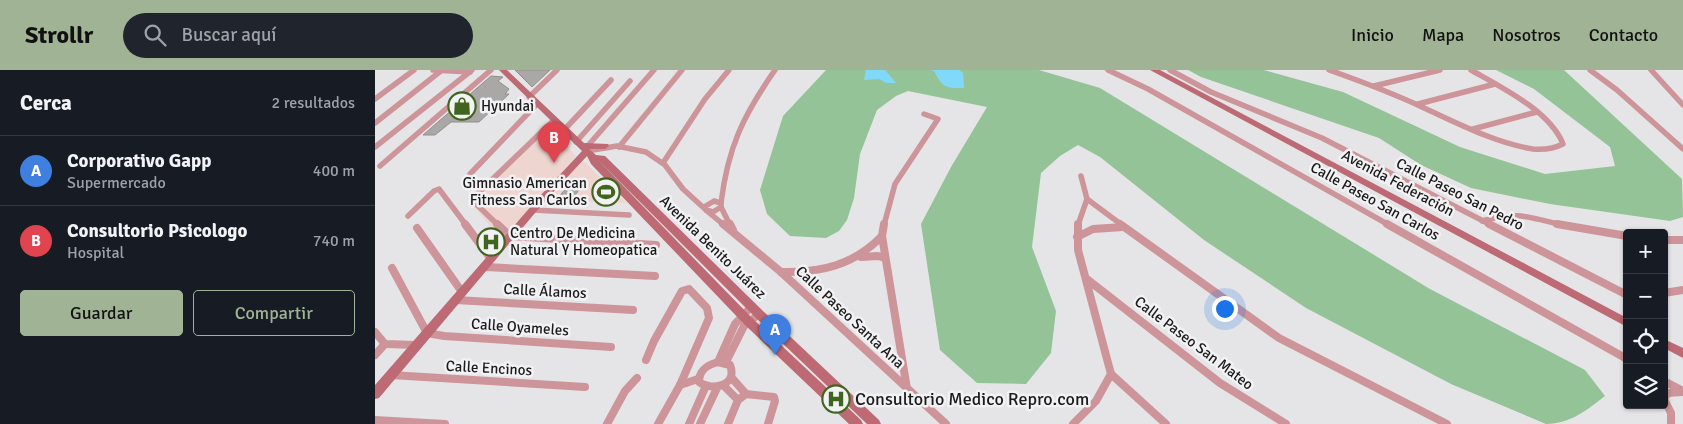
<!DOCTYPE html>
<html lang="es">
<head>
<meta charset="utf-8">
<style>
	body { margin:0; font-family:Signika,sans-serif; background:#20242c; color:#f1f3f6 }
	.controls { position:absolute; right:15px; bottom:15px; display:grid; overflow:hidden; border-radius:5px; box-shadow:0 1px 4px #0004 }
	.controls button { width:45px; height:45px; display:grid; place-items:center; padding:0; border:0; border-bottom:1px solid #363941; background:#171b24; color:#f1f3f6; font:25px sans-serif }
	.you { position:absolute; left:849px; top:238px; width:18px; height:18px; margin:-12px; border:4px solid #fff; border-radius:50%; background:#1a73e8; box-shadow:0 0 0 8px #1a73e833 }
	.badge { display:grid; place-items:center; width:32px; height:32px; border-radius:50%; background:#a1b395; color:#fff; font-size:16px; font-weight:700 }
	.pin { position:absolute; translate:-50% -41px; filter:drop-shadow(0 1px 2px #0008) }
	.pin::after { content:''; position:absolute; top:26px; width:18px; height:15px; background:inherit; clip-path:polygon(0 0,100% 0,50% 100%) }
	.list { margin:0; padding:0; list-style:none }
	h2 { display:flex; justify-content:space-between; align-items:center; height:65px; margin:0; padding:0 20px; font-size:21px }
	h2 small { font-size:16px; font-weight:400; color:#9ea1a6 }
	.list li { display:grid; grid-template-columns:32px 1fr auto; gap:15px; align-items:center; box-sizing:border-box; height:70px; padding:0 20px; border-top:1px solid #363941 }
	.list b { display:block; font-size:19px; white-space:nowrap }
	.list p { margin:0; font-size:16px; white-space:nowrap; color:#9ea1a6 }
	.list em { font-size:16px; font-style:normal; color:#9ea1a6 }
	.actions { display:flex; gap:10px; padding:15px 20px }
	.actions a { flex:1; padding:11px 0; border:1px solid #a1b395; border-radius:5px; text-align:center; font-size:18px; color:#a1b395 }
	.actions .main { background:#a1b395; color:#111 }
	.icon { flex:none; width:28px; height:28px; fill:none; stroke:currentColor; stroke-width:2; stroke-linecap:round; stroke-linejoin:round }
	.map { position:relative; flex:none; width:1308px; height:354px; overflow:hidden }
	header { display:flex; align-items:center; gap:30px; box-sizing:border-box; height:70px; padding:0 25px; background:#a1b395; color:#111 }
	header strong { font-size:24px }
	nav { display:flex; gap:28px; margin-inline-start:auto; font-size:18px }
	.search { width:350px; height:45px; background:#20242c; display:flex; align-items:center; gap:12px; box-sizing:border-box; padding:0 18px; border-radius:28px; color:#9ea1a6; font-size:19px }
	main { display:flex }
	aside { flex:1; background:#171b24 }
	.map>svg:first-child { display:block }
</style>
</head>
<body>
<header>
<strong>Strollr</strong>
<div class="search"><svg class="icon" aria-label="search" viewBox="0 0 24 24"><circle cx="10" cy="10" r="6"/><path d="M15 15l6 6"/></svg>Buscar aquí</div>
<nav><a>Inicio</a><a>Mapa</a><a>Nosotros</a><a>Contacto</a></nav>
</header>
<main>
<aside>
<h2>Cerca<small>2 resultados</small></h2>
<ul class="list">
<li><span class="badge" style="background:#3f7fe0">A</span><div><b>Corporativo Gapp</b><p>Supermercado</p></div><em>400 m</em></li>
<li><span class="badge" style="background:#e0444e">B</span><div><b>Consultorio Psicologo</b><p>Hospital</p></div><em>740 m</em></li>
</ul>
<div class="actions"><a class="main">Guardar</a><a>Compartir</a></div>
</aside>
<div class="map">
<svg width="1308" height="354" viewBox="0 0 1308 354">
	<rect width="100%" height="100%" fill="#e5e5e7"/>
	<g fill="#efd5cf">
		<polygon points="171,53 201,86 128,172 93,129"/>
		<polygon points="205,92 210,92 251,133 174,130"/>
	</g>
	<g fill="#94c397">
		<path d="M 451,0 L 664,0 L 725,18 L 1055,219 L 1210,300 L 1230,326 C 1212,340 1195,354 1171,354 L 1076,314 L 931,238 L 829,170 L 725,87 L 703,75 L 685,86 L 666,103 L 657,177 L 681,241 L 676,283 L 651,314 L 602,313 L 565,280 L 546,154 L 576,97 L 612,37 L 533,21 L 521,26 L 502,40 L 485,84 L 479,128 L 472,150 L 464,161 L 451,168 L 415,166 L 392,144 L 385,120 L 408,46 Z"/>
		<polygon points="813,0 889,0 968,22 1085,77 1170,104 1240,96 1235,77 1159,19 1121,0 1189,0 1307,109 1308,147 1295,151 1175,134 1096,118 1046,95 1004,68 826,7"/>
	</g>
	<g fill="#81d9f9">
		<polygon points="491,0 510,0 521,13 511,13 504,9 489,10"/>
		<path d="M 555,0 L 584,0 L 588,3 L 589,18 C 570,18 568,18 559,1 Z"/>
	</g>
	<g fill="#aaa7a7" stroke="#918f8e">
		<polygon points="140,0 175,0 157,17"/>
		<polygon points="116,6 128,7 123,11 134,19 130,24 134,24 104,52 76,52 60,65 48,65"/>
		<polygon points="198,109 206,117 198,128 184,127"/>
	</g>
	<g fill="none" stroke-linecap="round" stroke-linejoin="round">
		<g stroke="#cd9499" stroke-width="5.5">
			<polyline points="58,0 95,2"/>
			<polyline points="733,0 773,19 1014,155"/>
			<polyline points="795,0 836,22 947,68 1116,155"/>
			<path d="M 954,0 C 985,11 1017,23 1047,37 C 1082,53 1120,73 1158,79 C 1170,80 1178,79 1188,74 C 1175,41 1126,17 1096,0"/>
			<polyline points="1215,0 1242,20 1308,79"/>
			<polyline points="1276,0 1308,35"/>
			<polyline points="999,16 1065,0"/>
			<polyline points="154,27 182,0"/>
			<polyline points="0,29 39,0"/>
			<polyline points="1043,34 1120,14"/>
			<polyline points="0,53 67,0"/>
			<polyline points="1098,59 1162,42"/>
			<polyline points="189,60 236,10"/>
			<polyline points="201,72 255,11"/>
			<polyline points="0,77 97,0"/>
			<polyline points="244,77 307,0"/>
			<polyline points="210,79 279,0"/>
			<polyline points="212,81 242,76 271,82 290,95 308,119 330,139"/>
			<polyline points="288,93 330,29 354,0"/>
			<polyline points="5,96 116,0"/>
			<polyline points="95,104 162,34"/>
			<polyline points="712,129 747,155"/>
			<polygon points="339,131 346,133 346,137 338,142 331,140 329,137"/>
			<path d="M 346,133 C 353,77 368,46 400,0"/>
			<polyline points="346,137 355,155"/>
			<polyline points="158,140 254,145"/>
			<polyline points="332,141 349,155"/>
			<polyline points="33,146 59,121 64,119 91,155"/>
			<path d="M 1107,151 C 1142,141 1153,147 1187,155"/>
			<polyline points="123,155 98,131 100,126 179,50"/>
			<polyline points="509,155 520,114 563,49 549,44"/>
			<polyline points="703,155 712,129 706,106"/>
		</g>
		<g stroke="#cd9499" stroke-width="8">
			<polyline points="90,154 116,189"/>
			<polyline points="122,154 135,166 281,175"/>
			<polyline points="348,154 406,202 571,354"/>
			<polyline points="355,154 358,160"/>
			<polyline points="509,154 507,166 532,319"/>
			<polyline points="745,154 904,268 1072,354"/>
			<polyline points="1012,154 1252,289"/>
			<polyline points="1114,154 1252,225"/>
			<polyline points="1182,154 1252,166"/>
			<polyline points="42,158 87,222"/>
			<polyline points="702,167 718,159 748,157"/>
			<polyline points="1289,170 1308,170"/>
			<polyline points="486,187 503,186 510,188"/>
			<polyline points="110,197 280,206"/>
			<polyline points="17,198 52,263 69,266 236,277"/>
			<path d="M 406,202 C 446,203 479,195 507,166"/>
			<polyline points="713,210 845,313 911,354"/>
			<polyline points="1289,223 1308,220"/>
			<polyline points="80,230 258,240"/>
			<polyline points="0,262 10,274 41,275"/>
			<polyline points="0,285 10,274"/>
			<polyline points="271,290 279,271 307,221 314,219 332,238 334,248 305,315 283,354"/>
			<path d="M 343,292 L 355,295 C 363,315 338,322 324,312 C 324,300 332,295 343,292 Z"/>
			<polyline points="343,292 360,254 377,236"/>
			<polyline points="351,292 369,256 384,244"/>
			<polyline points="736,304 791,354"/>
			<polyline points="16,305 210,317"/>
			<polyline points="356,307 371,324"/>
			<polyline points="1289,311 1308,321"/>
			<polyline points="305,315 323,309"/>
			<polyline points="348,315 363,330"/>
			<polyline points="1289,328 1293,323 1307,322"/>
			<polyline points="1289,329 1296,343 1296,354"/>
			<polyline points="0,350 70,354"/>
			<polyline points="232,354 250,321 262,308"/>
			<polyline points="314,354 330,318"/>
			<polyline points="325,354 342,318"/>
			<polyline points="353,354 363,330 371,324 399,327 400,331 393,354"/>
			<polyline points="698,354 721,331 736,304 703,180 703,154"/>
		</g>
		<g fill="#bd6a74" fill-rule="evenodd">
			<polygon points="124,0 132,0 209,73 233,74 234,76 230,79 214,79 221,85 230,86 388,241 504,350 506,354 492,354 380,247 223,90 377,248 486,350 488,354 474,354 369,254 216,94 212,86 171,130 4,328 0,329 0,315 165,126 207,81"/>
			<polygon points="775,0 785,0 1252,248 1252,257"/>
			<polygon points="1289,269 1308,278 1308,288 1289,278"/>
		</g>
	</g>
	<defs>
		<g id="shop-ring" transform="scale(1.4375)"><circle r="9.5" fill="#f2f2f4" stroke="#40651e" stroke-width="1.5"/><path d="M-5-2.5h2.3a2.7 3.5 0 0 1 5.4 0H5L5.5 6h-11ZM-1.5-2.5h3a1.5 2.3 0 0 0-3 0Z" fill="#40651e"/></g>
		<g id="stadium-ring" transform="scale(1.4375)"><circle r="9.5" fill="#f2f2f4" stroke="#40651e" stroke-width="1.5"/><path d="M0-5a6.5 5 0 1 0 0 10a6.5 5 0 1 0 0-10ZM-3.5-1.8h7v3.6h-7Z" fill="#40651e"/></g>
		<g id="hospital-ring" transform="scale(1.4375)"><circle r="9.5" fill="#f2f2f4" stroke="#40651e" stroke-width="1.5"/><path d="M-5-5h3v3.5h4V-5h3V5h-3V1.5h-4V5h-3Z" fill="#40651e"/></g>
	</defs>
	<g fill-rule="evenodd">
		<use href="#shop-ring" x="87" y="36"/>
		<use href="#stadium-ring" x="231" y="122"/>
		<use href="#hospital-ring" x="116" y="172"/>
		<use href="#hospital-ring" x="461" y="329"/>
	</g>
	<g text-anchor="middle" stroke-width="5" stroke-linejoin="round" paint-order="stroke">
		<g font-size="15" fill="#1b1b1b" stroke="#f2f2f4" text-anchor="start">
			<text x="106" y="41">Hyundai</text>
			<text x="212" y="118" text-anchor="end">Gimnasio American<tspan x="212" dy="17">Fitness San Carlos</tspan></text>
			<text x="135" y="168">Centro De Medicina<tspan x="135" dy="17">Natural Y Homeopatica</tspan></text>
		</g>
		<g font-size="15" fill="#1b1b1b" stroke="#f2f2f4">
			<text transform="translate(1023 113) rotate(28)" y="5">Avenida Federación</text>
			<text transform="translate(1085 124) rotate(27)" y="5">Calle Paseo San Pedro</text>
			<text transform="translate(1000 131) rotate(29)" y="5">Calle Paseo San Carlos</text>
			<text transform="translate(338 177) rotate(44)" y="5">Avenida Benito Juárez</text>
			<text transform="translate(170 221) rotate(3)" y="5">Calle Álamos</text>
			<text transform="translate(475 247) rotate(43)" y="5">Calle Paseo Santa Ana</text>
			<text transform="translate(145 257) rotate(4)" y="5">Calle Oyameles</text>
			<text transform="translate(819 273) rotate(37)" y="5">Calle Paseo San Mateo</text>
			<text transform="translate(114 298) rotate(3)" y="5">Calle Encinos</text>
		</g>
		<g font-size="18" fill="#1b1b1b" stroke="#f2f2f4" text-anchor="start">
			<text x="480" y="335">Consultorio Medico Repro.com</text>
		</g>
	</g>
</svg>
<div class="controls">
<button>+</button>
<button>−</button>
<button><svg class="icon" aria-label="locate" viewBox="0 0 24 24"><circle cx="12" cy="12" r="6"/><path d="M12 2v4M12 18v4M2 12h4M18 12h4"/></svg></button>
<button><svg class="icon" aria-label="layers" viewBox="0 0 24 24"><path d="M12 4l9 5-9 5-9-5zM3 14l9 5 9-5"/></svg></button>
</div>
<div class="you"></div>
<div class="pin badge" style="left:400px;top:285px;background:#3f7fe0">A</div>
<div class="pin badge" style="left:179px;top:93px;background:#e0444e">B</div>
</div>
</main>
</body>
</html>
